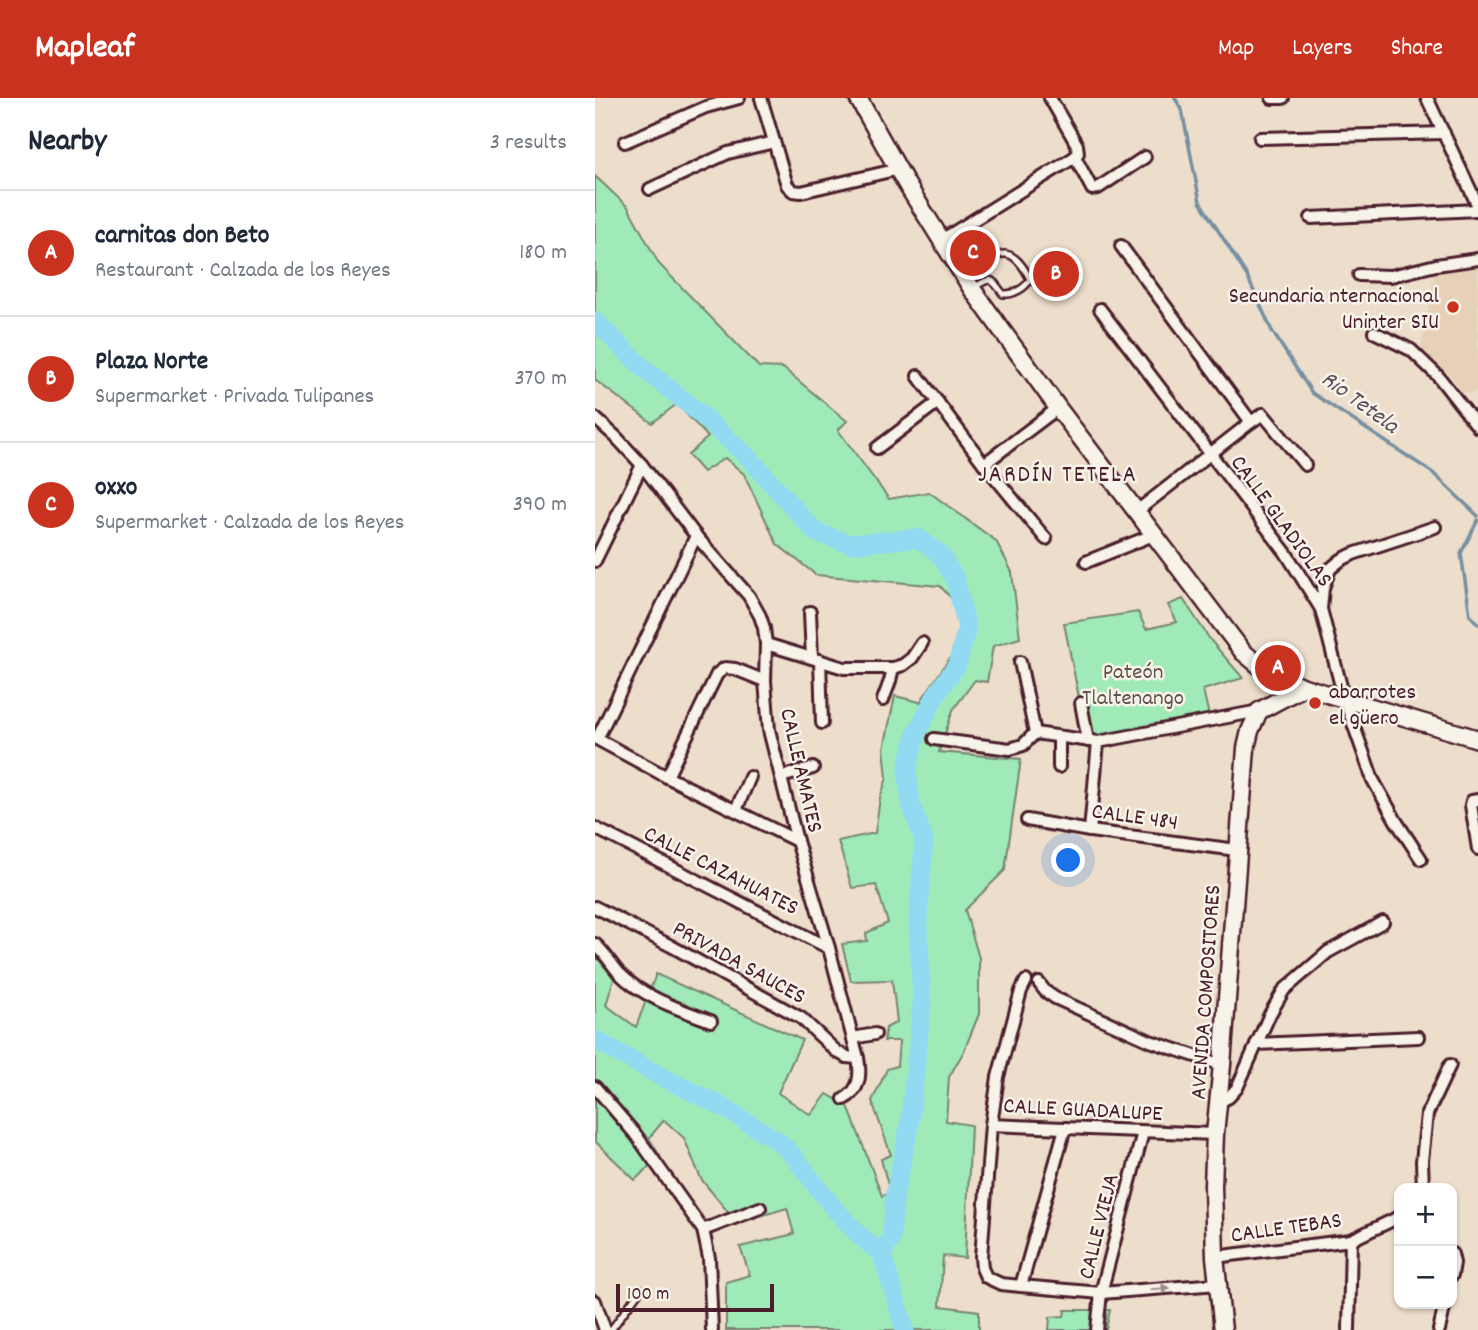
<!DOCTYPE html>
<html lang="en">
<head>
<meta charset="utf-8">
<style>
	body { margin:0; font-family:Dekko,sans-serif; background:#f2f2f3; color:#1f2937 }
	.controls { position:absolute; right:21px; bottom:21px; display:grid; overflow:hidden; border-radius:14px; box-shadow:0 2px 5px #0004 }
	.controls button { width:63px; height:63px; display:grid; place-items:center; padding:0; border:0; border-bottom:2px solid #e0e1e3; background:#fff; color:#1f2937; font:35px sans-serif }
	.scale { position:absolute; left:21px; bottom:18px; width:158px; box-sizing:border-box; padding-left:7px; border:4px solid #4a1f2b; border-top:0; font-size:19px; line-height:24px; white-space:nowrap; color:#4a1f2b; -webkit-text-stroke:5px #f7f3e8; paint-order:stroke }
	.you { position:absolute; left:474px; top:763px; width:24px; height:24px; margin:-18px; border:5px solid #fff; border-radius:50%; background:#1a73e8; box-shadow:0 0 0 10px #1a73e833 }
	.badge { display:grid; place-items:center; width:46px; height:46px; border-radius:50%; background:#c8321e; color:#fff; font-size:23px; font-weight:700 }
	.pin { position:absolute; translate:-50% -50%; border:4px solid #fff; box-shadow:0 2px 7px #0006 }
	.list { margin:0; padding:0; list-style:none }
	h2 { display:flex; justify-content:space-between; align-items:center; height:91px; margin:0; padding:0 28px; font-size:30px }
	h2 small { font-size:23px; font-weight:400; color:#747a83 }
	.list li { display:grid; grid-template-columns:46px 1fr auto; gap:21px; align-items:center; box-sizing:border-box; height:126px; padding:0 28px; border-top:2px solid #e0e1e3 }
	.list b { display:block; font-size:26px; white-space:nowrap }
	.list p { margin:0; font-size:23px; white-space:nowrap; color:#747a83 }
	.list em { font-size:23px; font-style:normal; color:#747a83 }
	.map { position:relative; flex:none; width:883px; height:1232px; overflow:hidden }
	header { display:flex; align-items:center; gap:42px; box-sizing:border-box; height:98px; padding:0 35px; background:#c8321e; color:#fff }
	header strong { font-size:33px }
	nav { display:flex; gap:38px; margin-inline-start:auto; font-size:24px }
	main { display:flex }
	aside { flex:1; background:#fff }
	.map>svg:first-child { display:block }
</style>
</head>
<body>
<header>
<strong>Mapleaf</strong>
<nav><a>Map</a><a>Layers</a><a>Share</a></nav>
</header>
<main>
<aside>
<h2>Nearby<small>3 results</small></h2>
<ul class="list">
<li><span class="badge">A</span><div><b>carnitas don Beto</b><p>Restaurant · Calzada de los Reyes</p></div><em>180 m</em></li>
<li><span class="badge">B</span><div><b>Plaza Norte</b><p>Supermarket · Privada Tulipanes</p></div><em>370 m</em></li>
<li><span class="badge">C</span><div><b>oxxo</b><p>Supermarket · Calzada de los Reyes</p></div><em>390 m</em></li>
</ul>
</aside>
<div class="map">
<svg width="883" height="1232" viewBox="0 0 883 1232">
	<rect width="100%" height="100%" fill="#eddecb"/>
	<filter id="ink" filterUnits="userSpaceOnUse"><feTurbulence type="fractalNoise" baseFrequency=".0143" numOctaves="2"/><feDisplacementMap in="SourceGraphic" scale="14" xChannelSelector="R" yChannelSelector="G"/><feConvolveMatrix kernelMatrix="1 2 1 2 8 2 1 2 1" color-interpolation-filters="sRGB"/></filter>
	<g filter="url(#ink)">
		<polygon fill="#e6d0b7" points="883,163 883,291 877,296 867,294 856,278 826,250 841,167"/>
		<g fill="#a0eab8" stroke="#758472" stroke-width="2">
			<polygon points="0,78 33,109 64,166 164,269 188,270 252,323 243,332 294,401 334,394 401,443 417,474 425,540 398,548 392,584 380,582 358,612 344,654 426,661 410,772 370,812 384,860 384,916 369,953 354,979 351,1023 376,1027 370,1160 348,1158 345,1208 384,1213 384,1232 131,1232 131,1184 155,1177 145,1149 199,1136 192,1110 142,1125 106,1081 89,1040 69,1022 54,1040 65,1058 40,1082 0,1043 0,857 19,880 11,907 41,929 61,876 207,942 183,995 216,1017 232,996 253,1008 287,1098 295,1095 286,1061 296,1057 277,1003 292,971 302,968 304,943 289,943 291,930 302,924 297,882 256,883 247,846 272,843 271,835 293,825 281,787 257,790 243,743 280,735 285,700 292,680 289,650 300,598 325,604 361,551 364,532 358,502 345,488 221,477 182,446 149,376 130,360 108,374 93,357 113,339 82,306 57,325 0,282"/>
			<polygon points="588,501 616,543 648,580 608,592 616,626 577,636 503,644 494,650 469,525 543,514 551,531 582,524 573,507"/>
			<polygon points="470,1212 515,1212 511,1232 454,1232 455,1219 469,1218"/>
		</g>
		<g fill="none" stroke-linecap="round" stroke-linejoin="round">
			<g stroke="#758fa2" stroke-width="3.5">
				<polyline points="580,0 587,12 605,104 652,178 677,233 717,295 838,375 883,418"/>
				<polyline points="883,422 866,455 875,517 883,526"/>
			</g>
			<g stroke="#91daf2" stroke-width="19">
				<polyline points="0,223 49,271 103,314 154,360 220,434 255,446 323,440 345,456 360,481 372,530 362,567 341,597 321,636 312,673 316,707 329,742 323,824 327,906 314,1030 300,1095 296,1140 287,1157 263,1136 237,1108 199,1059 183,1043 124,1007 63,977 0,942"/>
				<polyline points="287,1157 310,1232"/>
			</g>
			<g stroke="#4a1f2b" stroke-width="10">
				<g id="lane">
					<path d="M 368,174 C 401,158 414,140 435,181 C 431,190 418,197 408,196 C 396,180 397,178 380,189"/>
					<polyline points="16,1232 46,1191"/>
				</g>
			</g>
			<g stroke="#4a1f2b" stroke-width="16">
				<g id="street">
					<polyline points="166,0 192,87 198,93 206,94 304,71"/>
					<polyline points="677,0 688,0"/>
					<polyline points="832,0 883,108"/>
					<polyline points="665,40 849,35"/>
					<polyline points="30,44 111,9 144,0"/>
					<polyline points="480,59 497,91 503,90 550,59"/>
					<polyline points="55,91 133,55 179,44"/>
					<polyline points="716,120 883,112"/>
					<polyline points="345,143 480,59 483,55 482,47 455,0"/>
					<polyline points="526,148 656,324"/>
					<polyline points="764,177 796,178 841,167 883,161"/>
					<polyline points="505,211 691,455 726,511"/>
					<polyline points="779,234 816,252 843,278 883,329"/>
					<polyline points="323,278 389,366 451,441"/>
					<path d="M 0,320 L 21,339 L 47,367 L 101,438 L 154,498 L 165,518 L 169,530 L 171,546 L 170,583 L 174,632 L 202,743 L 234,850 L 263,960 C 266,977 265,992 249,1001"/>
					<polyline points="282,350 343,304"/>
					<polyline points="389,366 463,310"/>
					<polyline points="542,413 656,324 668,316 710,367"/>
					<polyline points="0,463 47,367"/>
					<polyline points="491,464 558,437"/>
					<polyline points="215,514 217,560"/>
					<polyline points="171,546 249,570 298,570 308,567 317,560 327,545"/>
					<polyline points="225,562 227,625"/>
					<polyline points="425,564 440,635"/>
					<polyline points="288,602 295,583 298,570"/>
					<polyline points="486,605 493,643"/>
					<polyline points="440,635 503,644 664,613"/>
					<polyline points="0,640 72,679 202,743"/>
					<polyline points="2,641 101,438"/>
					<polyline points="339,641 415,651 428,647 440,635"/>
					<polyline points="464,669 464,639"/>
					<polyline points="72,679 122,576 130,570 140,571 170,583"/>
					<polyline points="186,679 218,670"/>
					<polyline points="883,702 877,703 876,707 883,751"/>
					<polyline points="141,712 155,679"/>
					<polyline points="432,722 495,733 642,752"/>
					<polyline points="0,730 234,850"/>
					<polyline points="495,733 503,644"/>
					<polyline points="826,761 801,723 778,682 749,600 726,511 728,490 735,471 746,462 758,456 840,429"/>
					<polyline points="0,809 76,848 206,920 241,953 251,959 263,960"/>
					<path d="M 0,846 C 10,855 16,866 24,875 C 47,899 86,912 116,923"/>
					<polyline points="431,883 426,893 403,979 396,1027 386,1159 387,1170 391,1179 406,1186 426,1188 506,1195 623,1186"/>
					<polyline points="444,885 450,893 460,900 555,943 627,967"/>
					<polyline points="258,940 280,936"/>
					<polyline points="661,946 823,939"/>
					<polyline points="0,989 41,1037 108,1132 114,1160 117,1232"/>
					<polyline points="624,1004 634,999 642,990 675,916 689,892 733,854 788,824"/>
					<polyline points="396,1027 620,1036"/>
					<polyline points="828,1090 827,1063 832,1016 855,967"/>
					<polyline points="108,1132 165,1110"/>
					<polyline points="857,1156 859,1165 857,1177"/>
					<polyline points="620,1159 756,1142 804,1119"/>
					<polyline points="426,1188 470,1030"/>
					<polyline points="0,1203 10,1232"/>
					<polyline points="502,1232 506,1195 548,1034"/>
					<polyline points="754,1232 756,1142"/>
					<polyline points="844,1232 850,1206"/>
				</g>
			</g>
			<g stroke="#4a1f2b" stroke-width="21">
				<g id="secondary">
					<polyline points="263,0 312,87 377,191 463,310 648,554 672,574 709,589 883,641"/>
					<polyline points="628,1232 620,1159 618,1088 620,1036 627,967 651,650 655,633 664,613 709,589"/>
				</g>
			</g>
			<use href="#lane" stroke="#f7f3e8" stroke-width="5"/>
			<use href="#street" stroke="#f7f3e8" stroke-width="10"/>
			<use href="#secondary" stroke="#f7f3e8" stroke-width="16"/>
		</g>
		<defs><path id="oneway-solid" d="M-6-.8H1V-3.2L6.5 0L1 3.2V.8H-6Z" transform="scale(1.75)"/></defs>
		<use fill="#a0898a" href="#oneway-solid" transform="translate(565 1191) rotate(-5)"/>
	</g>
	<g fill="#c8321e" stroke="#f7f3e8" stroke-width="2.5">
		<circle cx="858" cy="209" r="7"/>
		<circle cx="720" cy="605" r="7"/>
	</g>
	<g text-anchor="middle" stroke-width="5" stroke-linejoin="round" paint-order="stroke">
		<g font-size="23" fill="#4a1f2b" stroke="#f7f3e8" text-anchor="end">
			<text x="844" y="204">Secundaria nternacional<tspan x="844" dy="26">Uninter SIU</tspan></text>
			<text x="734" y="600" text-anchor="start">abarrotes<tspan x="734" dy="26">el güero</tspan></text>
		</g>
		<g font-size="23" fill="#4a1f2b" stroke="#f7f3e8">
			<text transform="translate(688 422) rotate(54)" y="8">CALLE GLADIOLAS</text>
			<text transform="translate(208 672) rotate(77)" y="8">CALLE AMATES</text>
			<text transform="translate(540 717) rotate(8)" y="8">CALLE 484</text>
			<text transform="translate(127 771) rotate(27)" y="8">CALLE CAZAHUATES</text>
			<text transform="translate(145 863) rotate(29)" y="8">PRIVADA SAUCES</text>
			<text transform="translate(609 894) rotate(-86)" y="8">AVENIDA COMPOSITORES</text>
			<text transform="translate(488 1010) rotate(3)" y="8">CALLE GUADALUPE</text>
			<text transform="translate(502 1128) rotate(-76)" y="8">CALLE VIEJA</text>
			<text transform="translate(691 1128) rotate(-8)" y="8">CALLE TEBAS</text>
		</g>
		<g font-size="23" fill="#60524e" stroke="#f7f3e8">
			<text x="538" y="580">Pateón<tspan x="538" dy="26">Tlaltenango</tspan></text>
		</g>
		<g font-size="24" font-style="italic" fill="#5c4e5d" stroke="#f7f3e8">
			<text transform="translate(766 303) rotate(36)" y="8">Rio Tetela</text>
		</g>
		<g font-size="24" letter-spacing="2" fill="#4a1f2b" stroke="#f7f3e8">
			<text x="463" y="383">JARDÍN TETELA</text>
		</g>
	</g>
</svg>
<div class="controls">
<button>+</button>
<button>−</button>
</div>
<div class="scale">100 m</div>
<div class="you"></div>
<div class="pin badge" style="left:683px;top:570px">A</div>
<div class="pin badge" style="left:461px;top:176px">B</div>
<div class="pin badge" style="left:378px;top:155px">C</div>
</div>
</main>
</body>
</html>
